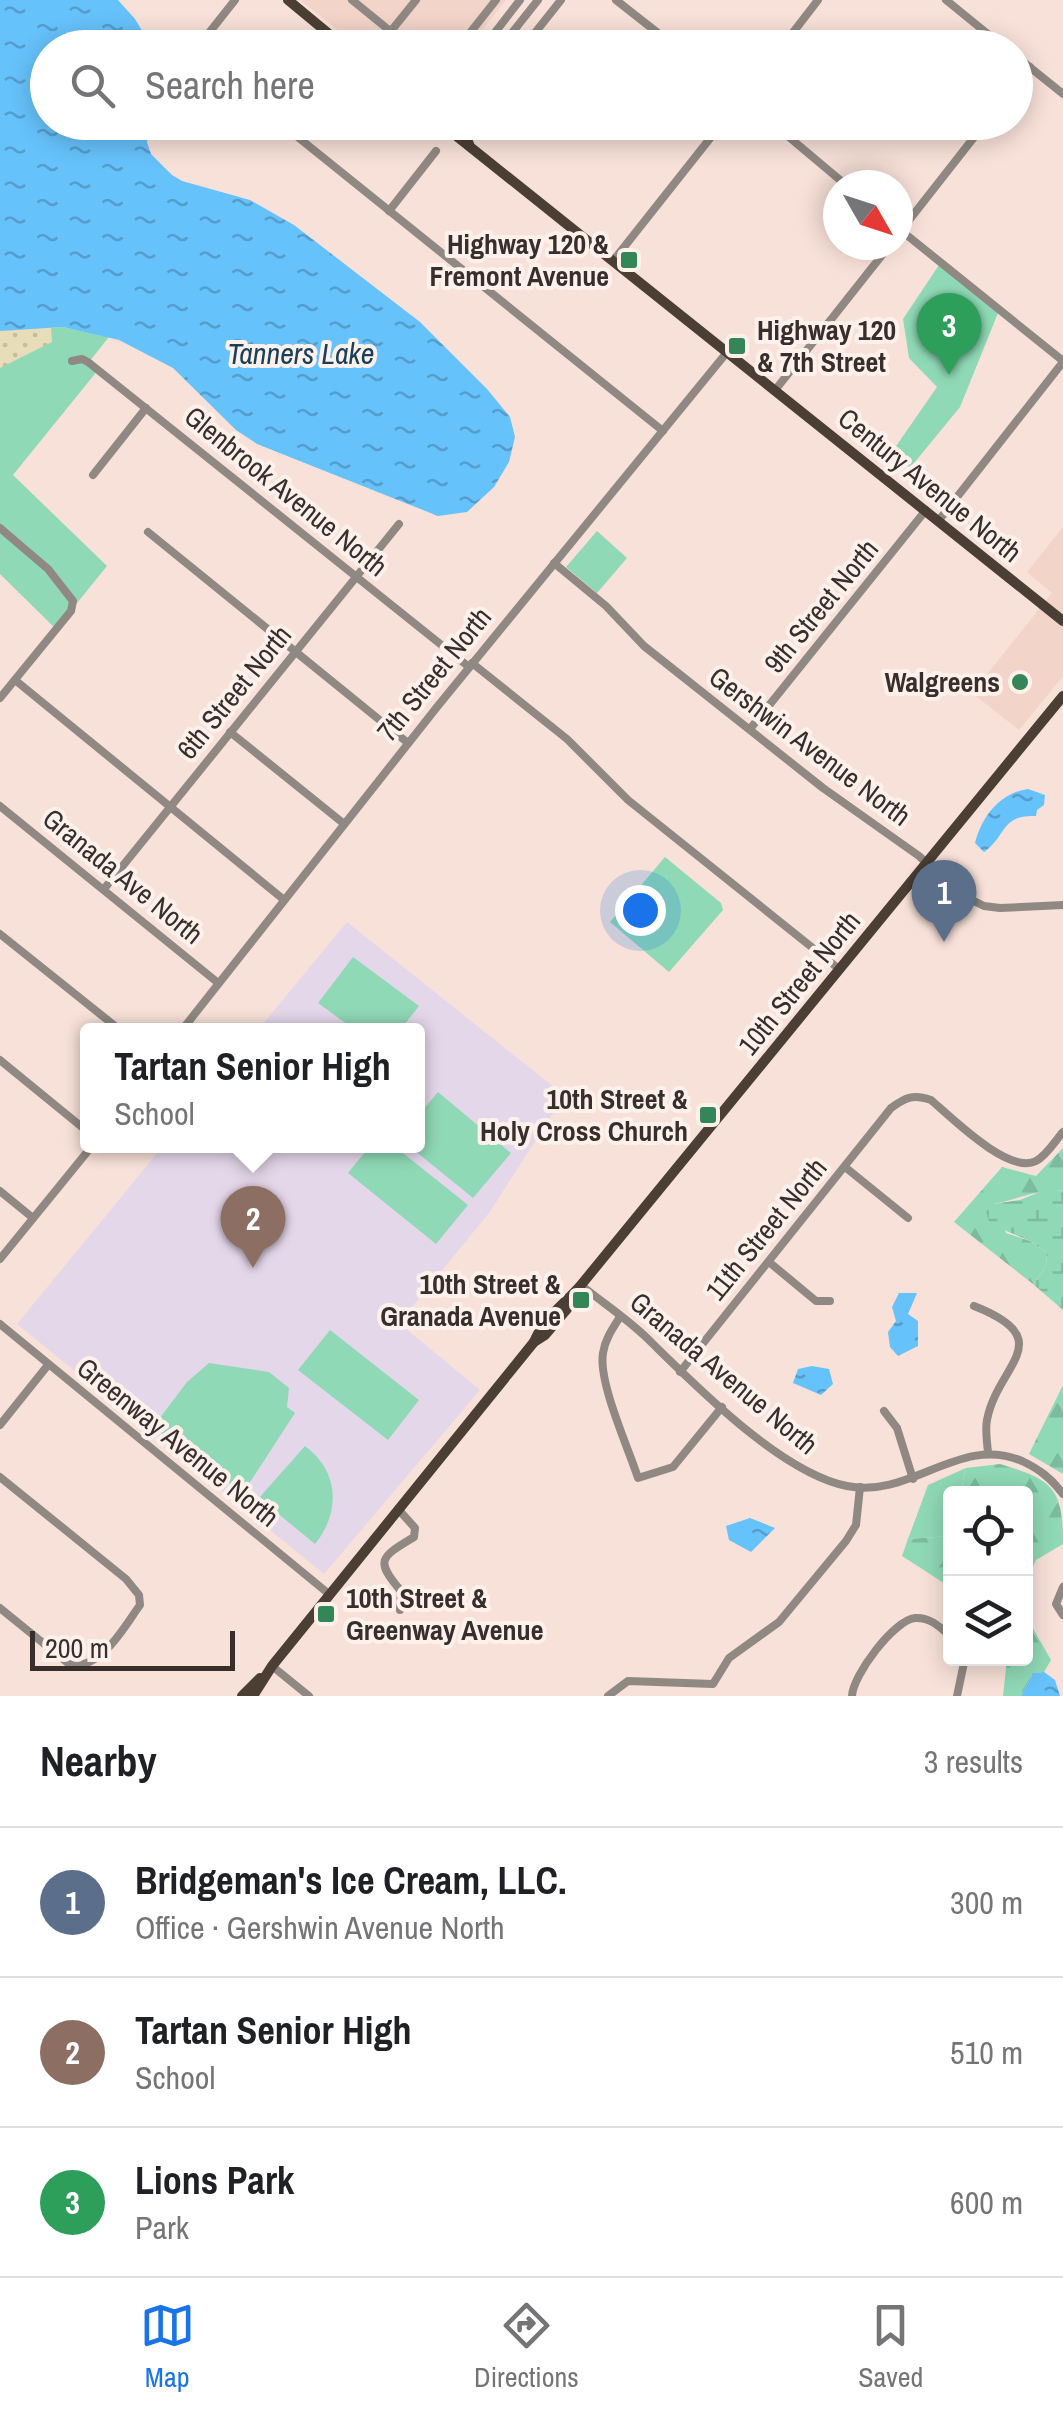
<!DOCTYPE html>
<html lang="en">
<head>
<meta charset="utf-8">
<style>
	body { margin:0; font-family:"Archivo Narrow",sans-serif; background:#f2f2f2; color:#202124 }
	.controls { position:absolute; right:30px; bottom:30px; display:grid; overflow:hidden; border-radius:10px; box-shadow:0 5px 25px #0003 }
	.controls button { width:90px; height:90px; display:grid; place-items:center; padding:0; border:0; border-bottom:2px solid #e0e0e0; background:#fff; color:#202124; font:50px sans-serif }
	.compass { position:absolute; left:823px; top:170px; width:90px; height:90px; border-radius:50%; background:#fff; box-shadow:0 5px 25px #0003; rotate:129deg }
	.scale { position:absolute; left:30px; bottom:25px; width:205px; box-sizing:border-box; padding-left:10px; border:5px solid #382f2c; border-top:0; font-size:28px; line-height:35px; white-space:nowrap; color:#382f2c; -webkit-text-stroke:8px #fef0eb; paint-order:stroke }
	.you { position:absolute; left:640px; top:910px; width:35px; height:35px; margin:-25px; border:8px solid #fff; border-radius:50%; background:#1a73e8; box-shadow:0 0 0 15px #1a73e833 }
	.badge { display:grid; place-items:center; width:65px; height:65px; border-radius:50%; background:#1a73e8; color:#fff; font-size:32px; font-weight:700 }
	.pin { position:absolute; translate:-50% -82px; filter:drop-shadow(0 2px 5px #0008) }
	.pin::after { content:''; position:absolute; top:52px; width:35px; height:30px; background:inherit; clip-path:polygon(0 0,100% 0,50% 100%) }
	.popup { position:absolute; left:80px; top:1023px; width:345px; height:130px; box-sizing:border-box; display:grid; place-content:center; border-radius:10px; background:#fff; filter:drop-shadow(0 2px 8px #0005); font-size:32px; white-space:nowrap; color:#757577 }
	.popup b { font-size:38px; color:#202124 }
	.popup::after { content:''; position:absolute; left:50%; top:100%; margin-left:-20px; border:20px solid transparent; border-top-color:#fff }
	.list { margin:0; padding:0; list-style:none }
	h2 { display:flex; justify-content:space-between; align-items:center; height:130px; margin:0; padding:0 40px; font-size:42px }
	h2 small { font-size:32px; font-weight:400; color:#757577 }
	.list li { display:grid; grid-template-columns:65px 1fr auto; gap:30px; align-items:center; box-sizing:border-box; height:150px; padding:0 40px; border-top:2px solid #e0e0e0 }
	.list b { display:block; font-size:38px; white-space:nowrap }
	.list p { margin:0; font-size:32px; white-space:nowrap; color:#757577 }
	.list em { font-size:32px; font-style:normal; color:#757577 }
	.icon { flex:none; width:55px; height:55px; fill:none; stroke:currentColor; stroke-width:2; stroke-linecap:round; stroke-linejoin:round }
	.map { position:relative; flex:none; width:1063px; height:1696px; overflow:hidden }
	.search { position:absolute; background:#fff; box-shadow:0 5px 25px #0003; left:30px; right:30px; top:30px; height:110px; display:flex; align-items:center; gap:25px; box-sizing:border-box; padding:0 35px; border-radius:55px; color:#757577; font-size:38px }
	.sheet { height:580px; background:#fff }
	nav { display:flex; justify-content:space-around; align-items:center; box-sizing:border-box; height:140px; border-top:2px solid #e0e0e0; background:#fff; font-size:28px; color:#757577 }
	nav a { display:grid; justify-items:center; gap:5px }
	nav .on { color:#1a73e8 }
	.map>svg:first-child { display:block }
</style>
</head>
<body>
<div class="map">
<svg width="1063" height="1696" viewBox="0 0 1063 1696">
	<defs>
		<pattern id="forest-firs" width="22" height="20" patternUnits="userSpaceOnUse" patternTransform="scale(2.5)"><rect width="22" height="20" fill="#8fd9b6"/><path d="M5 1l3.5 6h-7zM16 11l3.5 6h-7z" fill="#7cbb9d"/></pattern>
		<pattern id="wetland-marsh" width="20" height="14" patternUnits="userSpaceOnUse" patternTransform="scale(2.5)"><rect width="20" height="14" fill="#8fd9b6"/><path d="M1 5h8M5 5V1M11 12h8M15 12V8" fill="none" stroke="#7cbb9d"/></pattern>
		<pattern id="sand-dots" width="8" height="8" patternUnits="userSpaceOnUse" patternTransform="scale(2.5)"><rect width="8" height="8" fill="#e7ddb8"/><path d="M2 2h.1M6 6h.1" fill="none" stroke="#c7be9e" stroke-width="1.8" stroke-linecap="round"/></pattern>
		<pattern id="water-ripples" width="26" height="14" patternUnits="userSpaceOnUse" patternTransform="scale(2.5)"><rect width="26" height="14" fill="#66c2fb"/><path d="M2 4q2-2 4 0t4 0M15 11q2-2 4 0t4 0" fill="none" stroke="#559ecb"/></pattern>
	</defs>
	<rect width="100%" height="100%" fill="#f8e1d8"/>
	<g fill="#f2d4c8">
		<polygon points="300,0 506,0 468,48 359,47"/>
		<polygon points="1063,527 1063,676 1019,730 972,693 1052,593 1027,572"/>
	</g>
	<polygon fill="#e5d7ea" points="347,922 555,1088 556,1109 489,1213 399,1323 480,1390 324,1574 17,1324 163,1146 418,1146 418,1030 258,1030"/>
	<g fill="#8fd9b6">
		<polygon points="939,265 998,313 960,407 910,468 892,452 937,387 909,358 903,319"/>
		<polygon points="63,327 109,337 89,362 98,370 13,475 107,566 56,629 0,574 0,331"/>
		<polygon points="597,531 627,558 597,593 566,567"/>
		<polygon points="665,857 721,903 723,910 669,972 610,922"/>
		<polygon points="353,957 419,1006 400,1030 355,1030 318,1003"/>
		<polygon points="438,1092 511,1153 473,1198 409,1146 418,1146 418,1116"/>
		<polygon points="370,1146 394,1146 468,1205 436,1244 348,1173"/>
		<polygon points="330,1330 419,1400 388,1440 298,1370"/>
		<polygon points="209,1363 269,1372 289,1388 287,1407 295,1413 243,1493 153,1427 187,1382"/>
		<path d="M 305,1446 C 339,1471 341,1512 315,1544 L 259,1498 Z"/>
		<polygon points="966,1468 961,1490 965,1493 950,1494 950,1536 908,1539 928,1485"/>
	</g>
	<g fill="url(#forest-firs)">
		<path d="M 1063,1148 L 1063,1191 C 1040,1188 1016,1200 993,1204 L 1006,1233 L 1030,1241 L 1046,1252 L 1047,1265 L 1033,1284 L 954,1222 L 1002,1167 L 1036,1176 Z"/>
		<polygon points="1063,1385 1063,1474 1029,1454"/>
		<path d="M 1000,1464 C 1053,1480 1063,1488 1063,1544 L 1036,1560 L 1026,1582 L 1026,1494 L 965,1494 L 961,1491 L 966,1468 Z"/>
		<polygon points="950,1536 950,1587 902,1556 908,1539"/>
		<polygon points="1026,1607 1027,1618 1051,1660 1044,1672 1033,1673 1021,1696 1003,1696 1007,1659 1026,1658"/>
	</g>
	<polygon fill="url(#wetland-marsh)" points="1047,1189 1063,1191 1063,1310 1033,1284 1047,1265 1046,1252 1030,1241 990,1224 986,1212 993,1204 1020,1200"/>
	<polygon fill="url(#sand-dots)" points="51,327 52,342 0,368 0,331"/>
	<g fill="url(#water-ripples)">
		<polygon points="0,0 118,0 135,19 152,47 48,48 48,122 149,123 147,142 151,154 172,175 182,181 250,200 294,225 420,322 487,389 510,417 515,437 509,462 494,487 467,512 438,516 257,444 236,430 173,368 119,340 63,327 0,331"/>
		<path d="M 1028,789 L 1045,795 L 1044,805 L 1037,810 L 1036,816 C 1001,814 1006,837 984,852 L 975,843 C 982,816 1000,793 1028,789 Z"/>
		<polygon points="899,1293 917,1293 908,1314 918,1321 918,1346 898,1356 890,1347 888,1332 896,1321 892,1307"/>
		<polygon points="812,1366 829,1369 833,1384 821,1395 793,1383 798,1369"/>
		<polygon points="750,1518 775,1528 751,1552 729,1540 726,1526"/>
		<polygon points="1044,1672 1055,1680 1060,1696 1021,1696 1033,1673"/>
	</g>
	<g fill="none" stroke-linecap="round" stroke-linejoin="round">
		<g stroke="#908983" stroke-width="8">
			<polyline points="352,0 411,48"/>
			<polyline points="616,0 677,48"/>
			<polyline points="946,0 1005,48"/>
			<polyline points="391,31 416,0"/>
			<polyline points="197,48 235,0"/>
			<polyline points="458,48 496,0"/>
			<polyline points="483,48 520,0"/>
			<polyline points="500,48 538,0"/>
			<polyline points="523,48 561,0"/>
			<polyline points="781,48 818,0"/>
			<polyline points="1016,56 1063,94"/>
			<polyline points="1016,85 1030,67"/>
			<polyline points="279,122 663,431"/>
			<polyline points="771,122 846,185"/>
			<polyline points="389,211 436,151"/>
			<polyline points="898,228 1063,361"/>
			<polyline points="899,233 986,122"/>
			<polyline points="613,261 723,122"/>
			<polyline points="72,361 82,359 88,362 469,667"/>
			<polyline points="776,389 890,245"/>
			<polyline points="93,475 146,408"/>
			<polyline points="939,520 1063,362"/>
			<polyline points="0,528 48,569 73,601 71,611 0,698"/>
			<polyline points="148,532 408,743"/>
			<polyline points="554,563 606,606 644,646 823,788 919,856 960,894 984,906 1000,908 1063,905"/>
			<polyline points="472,663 567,739 628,800 839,969"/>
			<polyline points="15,680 283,899"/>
			<polyline points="750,729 926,510"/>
			<polyline points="230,732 343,823"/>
			<polyline points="0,806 217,982"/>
			<polyline points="104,889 399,524"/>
			<polyline points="0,934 120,1030"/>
			<polyline points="182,1030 437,707 728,351"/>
			<polyline points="0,1060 88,1132"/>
			<polyline points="845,1167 908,1218"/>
			<polyline points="0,1191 33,1218"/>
			<polyline points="0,1259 92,1146"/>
			<polyline points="769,1262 816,1301 830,1301"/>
			<path d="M 581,1285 C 604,1304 631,1321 652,1343 C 699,1389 782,1473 847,1486 C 911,1499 960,1434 1022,1461 C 1039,1469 1051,1478 1063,1494"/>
			<path d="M 974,1306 C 1061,1340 997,1365 987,1420 C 985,1430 987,1442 988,1452"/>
			<path d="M 620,1317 C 613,1328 605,1339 603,1353 C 598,1382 628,1447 638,1478 L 673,1467 L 722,1407"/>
			<polyline points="0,1324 329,1594"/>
			<path d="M 680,1372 L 891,1108 C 906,1097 913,1094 931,1100 C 952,1118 1009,1175 1036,1161 C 1047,1155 1055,1141 1063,1132"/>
			<polyline points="884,1411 897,1428 913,1479"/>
			<polyline points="0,1425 48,1365"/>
			<path d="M 0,1477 L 126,1579 L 139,1595 L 140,1605 C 124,1627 100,1672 69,1664 L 0,1608"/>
			<path d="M 398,1509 L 415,1528 L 414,1537 C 381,1557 374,1560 401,1591 L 400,1610"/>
			<polyline points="1063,1587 1056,1604 1063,1615"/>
			<polyline points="272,1666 309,1696"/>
			<polyline points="608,1696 628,1681 713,1684 729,1658 779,1622 846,1541 856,1525 860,1487"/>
			<path d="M 852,1696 C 853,1675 894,1620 915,1618 C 930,1617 940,1627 950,1636"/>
			<polyline points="957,1696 965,1658"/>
		</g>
		<g stroke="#4b3f35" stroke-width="10">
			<polyline points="288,0 346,48"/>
			<polyline points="439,122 1063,621"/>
			<polyline points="457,122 469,144"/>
			<path d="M 534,1342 C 544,1317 564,1305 581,1285 L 1063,696"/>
			<polyline points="242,1696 260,1678"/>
			<polyline points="253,1696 272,1666 534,1342 545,1335 567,1309 570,1298"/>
		</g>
	</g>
	<g fill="#348557" stroke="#fef0eb" stroke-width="4">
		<rect x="619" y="250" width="20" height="20" rx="5"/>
		<rect x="727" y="336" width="20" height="20" rx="5"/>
		<circle cx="1020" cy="682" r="10"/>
		<rect x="698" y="1105" width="20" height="20" rx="5"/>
		<rect x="571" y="1290" width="20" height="20" rx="5"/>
		<rect x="316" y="1604" width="20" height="20" rx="5"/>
	</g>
	<g text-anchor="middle" stroke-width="8" stroke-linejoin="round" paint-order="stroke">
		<g font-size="28" font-weight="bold" fill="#382f2c" stroke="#fef0eb" text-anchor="end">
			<text x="609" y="254">Highway 120 &amp;<tspan x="609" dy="32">Fremont Avenue</tspan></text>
			<text x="757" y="340" text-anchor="start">Highway 120<tspan x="757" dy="32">&amp; 7th Street</tspan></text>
			<text x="1000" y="692">Walgreens</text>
			<text x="688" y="1109">10th Street &amp;<tspan x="688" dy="32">Holy Cross Church</tspan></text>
			<text x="561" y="1294">10th Street &amp;<tspan x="561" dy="32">Granada Avenue</tspan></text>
			<text x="346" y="1608" text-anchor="start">10th Street &amp;<tspan x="346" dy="32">Greenway Avenue</tspan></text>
		</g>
		<g font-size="28" fill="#382f2c" stroke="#fef0eb">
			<text transform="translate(930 485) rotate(39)" y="10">Century Avenue North</text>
			<text transform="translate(286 491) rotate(39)" y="10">Glenbrook Avenue North</text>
			<text transform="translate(821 606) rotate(-51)" y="10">9th Street North</text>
			<text transform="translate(434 674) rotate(-51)" y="10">7th Street North</text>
			<text transform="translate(234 692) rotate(-51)" y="10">6th Street North</text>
			<text transform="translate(810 746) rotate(37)" y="10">Gershwin Avenue North</text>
			<text transform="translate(123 876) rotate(39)" y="10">Granada Ave North</text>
			<text transform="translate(799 983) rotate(-51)" y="10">10th Street North</text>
			<text transform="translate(766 1229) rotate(-51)" y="10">11th Street North</text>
			<text transform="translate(724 1373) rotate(40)" y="10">Granada Avenue North</text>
			<text transform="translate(178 1442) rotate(39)" y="10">Greenway Avenue North</text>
		</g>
		<g font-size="30" font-style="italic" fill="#194058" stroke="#fef0eb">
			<text x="301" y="364">Tanners Lake</text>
		</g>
	</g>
</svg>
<div class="controls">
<button><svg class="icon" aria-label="locate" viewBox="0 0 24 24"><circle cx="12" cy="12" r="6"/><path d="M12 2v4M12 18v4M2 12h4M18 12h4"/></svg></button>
<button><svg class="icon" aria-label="layers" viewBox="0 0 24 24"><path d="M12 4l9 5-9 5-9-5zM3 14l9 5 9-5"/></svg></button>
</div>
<svg class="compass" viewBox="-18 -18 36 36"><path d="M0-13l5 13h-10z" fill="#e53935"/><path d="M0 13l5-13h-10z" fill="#757577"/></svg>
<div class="scale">200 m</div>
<div class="you"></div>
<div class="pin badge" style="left:944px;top:942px;background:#5c6f8a">1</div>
<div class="pin badge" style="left:253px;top:1268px;background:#8d6e63">2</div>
<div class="popup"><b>Tartan Senior High</b>School</div>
<div class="pin badge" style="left:949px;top:375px;background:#2e9e5b">3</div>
<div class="search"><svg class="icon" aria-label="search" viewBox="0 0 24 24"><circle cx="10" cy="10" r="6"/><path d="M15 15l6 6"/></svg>Search here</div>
</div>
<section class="sheet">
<h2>Nearby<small>3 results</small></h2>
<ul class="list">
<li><span class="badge" style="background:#5c6f8a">1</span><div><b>Bridgeman's Ice Cream, LLC.</b><p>Office · Gershwin Avenue North</p></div><em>300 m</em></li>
<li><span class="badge" style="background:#8d6e63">2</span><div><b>Tartan Senior High</b><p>School</p></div><em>510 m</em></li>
<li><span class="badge" style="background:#2e9e5b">3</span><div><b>Lions Park</b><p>Park</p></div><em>600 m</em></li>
</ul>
</section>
<nav>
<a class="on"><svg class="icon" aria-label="map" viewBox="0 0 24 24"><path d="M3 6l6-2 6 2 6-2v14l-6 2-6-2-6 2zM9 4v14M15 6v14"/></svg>Map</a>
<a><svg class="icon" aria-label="directions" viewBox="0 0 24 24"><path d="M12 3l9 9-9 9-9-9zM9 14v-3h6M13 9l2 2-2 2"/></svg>Directions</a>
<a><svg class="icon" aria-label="saved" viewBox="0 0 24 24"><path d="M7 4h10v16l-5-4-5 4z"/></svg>Saved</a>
</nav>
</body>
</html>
